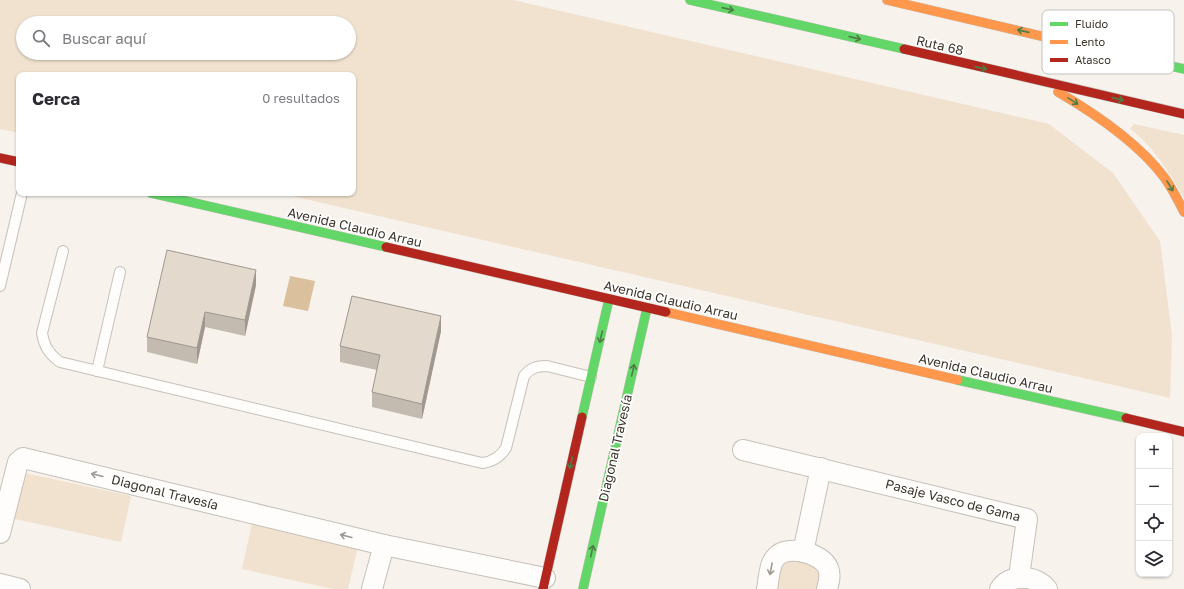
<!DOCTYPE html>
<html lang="es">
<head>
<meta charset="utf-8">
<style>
	body { margin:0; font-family:"Golos Text",sans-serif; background:#f7f7f7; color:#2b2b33 }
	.controls { position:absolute; right:12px; bottom:12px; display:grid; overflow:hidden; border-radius:8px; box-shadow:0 1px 3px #0004 }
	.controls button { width:36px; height:36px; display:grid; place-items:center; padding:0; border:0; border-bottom:1px solid #e1e1e2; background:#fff; color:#2b2b33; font:20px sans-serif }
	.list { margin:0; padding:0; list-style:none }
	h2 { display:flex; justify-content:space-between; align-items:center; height:52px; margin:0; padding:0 16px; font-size:17px }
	h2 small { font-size:13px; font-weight:400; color:#7c7c81 }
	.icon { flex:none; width:22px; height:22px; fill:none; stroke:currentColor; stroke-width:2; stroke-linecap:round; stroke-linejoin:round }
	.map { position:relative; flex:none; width:1184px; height:589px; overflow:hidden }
	.search { position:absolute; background:#fff; box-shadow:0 1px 3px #0004; left:16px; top:16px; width:340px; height:44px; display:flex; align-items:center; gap:10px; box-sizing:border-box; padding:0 14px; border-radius:22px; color:#7c7c81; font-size:15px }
	.panel { position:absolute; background:#fff; box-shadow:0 1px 3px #0004; left:16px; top:72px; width:340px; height:124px; border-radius:8px }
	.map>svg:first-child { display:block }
</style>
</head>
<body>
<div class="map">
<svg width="1184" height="589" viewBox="0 0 1184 589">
	<rect width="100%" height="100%" fill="#f7f2ec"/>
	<g fill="#f1e2cf" fill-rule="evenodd">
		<path d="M 0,0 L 513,0 L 1049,124 L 1113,173 L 1160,241 L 1172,336 L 1170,398 L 279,193 L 353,193 L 353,75 L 19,75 L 19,133 L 0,129 ZM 23,23 L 349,23 L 349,53 L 23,53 Z"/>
		<path d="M 1134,124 L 1184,135 L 1184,198 C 1169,173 1154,146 1130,129 Z"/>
		<polygon points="25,473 131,496 121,542 15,519"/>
		<polygon points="252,523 358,546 348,589 333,589 242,569"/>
		<path d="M 795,560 C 809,563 813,563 820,576 L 817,589 L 775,589 L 780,567 L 786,562 Z"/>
	</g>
	<polygon fill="#dac09c" points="290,276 315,281 308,311 283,306"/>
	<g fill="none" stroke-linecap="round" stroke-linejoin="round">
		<g stroke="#c6c0b8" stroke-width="12">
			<g id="lane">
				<path d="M 63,251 L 42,333 C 44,346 49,354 60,362 L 482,463 C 493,462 500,457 506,448 L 524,376 C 530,368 537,366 547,366 L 591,377"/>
				<polyline points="0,286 22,193"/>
				<polyline points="97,371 120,272"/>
			</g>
		</g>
		<g stroke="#c6c0b8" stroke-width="22">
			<g id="street">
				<polyline points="743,450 1027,519 1019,577"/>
				<polyline points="0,533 18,462 23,458 384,545 545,578"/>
				<polyline points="803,552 821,468"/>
				<polyline points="0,584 20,589"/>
				<polyline points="372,589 384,545"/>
				<path d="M 767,589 C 769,579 769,564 776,557 C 787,544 822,553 828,568 C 831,575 829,582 827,589"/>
				<path d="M 1000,589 C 1010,573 1036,575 1047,589"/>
			</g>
		</g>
		<g stroke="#c6c0b8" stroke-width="10">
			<g id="fast">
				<polyline points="690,0 904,49"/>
				<polyline points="1092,48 1184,69"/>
				<polyline points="151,193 386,247"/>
				<polyline points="958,380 1126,418"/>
				<polyline points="582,417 609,299"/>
				<polyline points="583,589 647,308"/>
			</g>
		</g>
		<g stroke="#c6c0b8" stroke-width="10">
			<g id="slow">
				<polyline points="887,0 1092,48"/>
				<path d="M 1058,92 C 1094,113 1139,144 1164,177 C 1172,188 1178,200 1184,212"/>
				<polyline points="666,312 958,380"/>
			</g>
		</g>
		<g stroke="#c6c0b8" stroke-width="10">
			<g id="jam">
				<polyline points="904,49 1184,114"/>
				<polyline points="0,158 19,162"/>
				<polyline points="386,247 666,312"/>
				<polyline points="1126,418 1184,432"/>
				<polyline points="543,589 582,417"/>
			</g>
		</g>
		<use href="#lane" stroke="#fefdfc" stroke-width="10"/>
		<use href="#street" stroke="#fefdfc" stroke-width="20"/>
		<use href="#fast" stroke="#63d668" stroke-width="9"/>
		<use href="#slow" stroke="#ff974d" stroke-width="9"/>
		<use href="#jam" stroke="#b3261e" stroke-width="9"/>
	</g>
	<g fill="#c3bbb0">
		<polygon points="256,285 245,336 205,327 197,364 147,352 147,337"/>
		<polygon points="441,331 422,419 372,407 372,392 377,370 340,362 340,346"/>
	</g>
	<g fill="#9f9890">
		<polygon points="256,270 256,285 245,336 245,320"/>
		<polygon points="205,312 205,327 197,364 197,348"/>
		<polygon points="441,316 441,331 422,419 422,404"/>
	</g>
	<g fill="#e3d9cd" stroke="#9f9890">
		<polygon points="167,250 256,270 245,320 205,312 197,348 147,337"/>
		<polygon points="352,296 441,316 422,404 372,392 380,355 340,346"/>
	</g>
	<defs><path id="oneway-shaft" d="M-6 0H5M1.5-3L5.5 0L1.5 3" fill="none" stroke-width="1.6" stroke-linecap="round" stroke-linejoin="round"/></defs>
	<g stroke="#4e7d45">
		<use href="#oneway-shaft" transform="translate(728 9) rotate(13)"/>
		<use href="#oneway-shaft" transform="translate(1023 31) rotate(-167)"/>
		<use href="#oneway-shaft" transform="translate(855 38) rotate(13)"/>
		<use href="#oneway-shaft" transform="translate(981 68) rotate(13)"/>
		<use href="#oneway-shaft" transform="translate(1118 99) rotate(13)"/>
		<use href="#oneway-shaft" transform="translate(1073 101) rotate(32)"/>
		<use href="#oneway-shaft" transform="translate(1170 186) rotate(59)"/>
		<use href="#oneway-shaft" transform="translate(601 337) rotate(103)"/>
		<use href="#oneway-shaft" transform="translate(633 370) rotate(-77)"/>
		<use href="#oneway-shaft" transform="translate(571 463) rotate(103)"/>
		<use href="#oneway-shaft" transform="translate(592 551) rotate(-77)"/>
	</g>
	<g stroke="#9d9892">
		<use href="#oneway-shaft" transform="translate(97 475) rotate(-166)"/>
		<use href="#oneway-shaft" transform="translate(346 536) rotate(-166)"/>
		<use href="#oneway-shaft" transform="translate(771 569) rotate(101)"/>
	</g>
	<g text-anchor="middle" stroke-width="3.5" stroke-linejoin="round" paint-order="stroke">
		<g font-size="13" fill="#3c3429" stroke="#fff">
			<text transform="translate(940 45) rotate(13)" y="5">Ruta 68</text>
			<text transform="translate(355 227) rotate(13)" y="5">Avenida Claudio Arrau</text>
			<text transform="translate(671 300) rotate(13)" y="5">Avenida Claudio Arrau</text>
			<text transform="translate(986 373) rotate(13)" y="5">Avenida Claudio Arrau</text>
			<text transform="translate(615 448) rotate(-77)" y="5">Diagonal Travesía</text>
			<text transform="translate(165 492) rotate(14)" y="5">Diagonal Travesía</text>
			<text transform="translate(953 500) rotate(14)" y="5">Pasaje Vasco de Gama</text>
		</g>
	</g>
	<rect x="1042" y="10" width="132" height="64" rx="6" fill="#fff" stroke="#c4c2bf" stroke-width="1"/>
	<rect x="1050" y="22" width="18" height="4" fill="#63d668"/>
	<rect x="1050" y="40" width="18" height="4" fill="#ff974d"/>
	<rect x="1050" y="58" width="18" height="4" fill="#b3261e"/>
	<g font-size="11" fill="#3c3429">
		<text x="1075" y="28">Fluido</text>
		<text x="1075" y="46">Lento</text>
		<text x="1075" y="64">Atasco</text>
	</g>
</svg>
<div class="controls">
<button>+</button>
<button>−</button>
<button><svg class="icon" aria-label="locate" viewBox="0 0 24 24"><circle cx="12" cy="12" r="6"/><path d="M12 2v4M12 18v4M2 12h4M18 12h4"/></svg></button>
<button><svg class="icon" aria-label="layers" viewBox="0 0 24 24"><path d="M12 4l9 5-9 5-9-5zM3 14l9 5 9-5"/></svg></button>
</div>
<div class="search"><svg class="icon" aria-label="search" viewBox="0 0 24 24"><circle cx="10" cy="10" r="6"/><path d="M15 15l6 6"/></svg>Buscar aquí</div>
<section class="panel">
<h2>Cerca<small>0 resultados</small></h2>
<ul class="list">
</ul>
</section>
</div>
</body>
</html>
